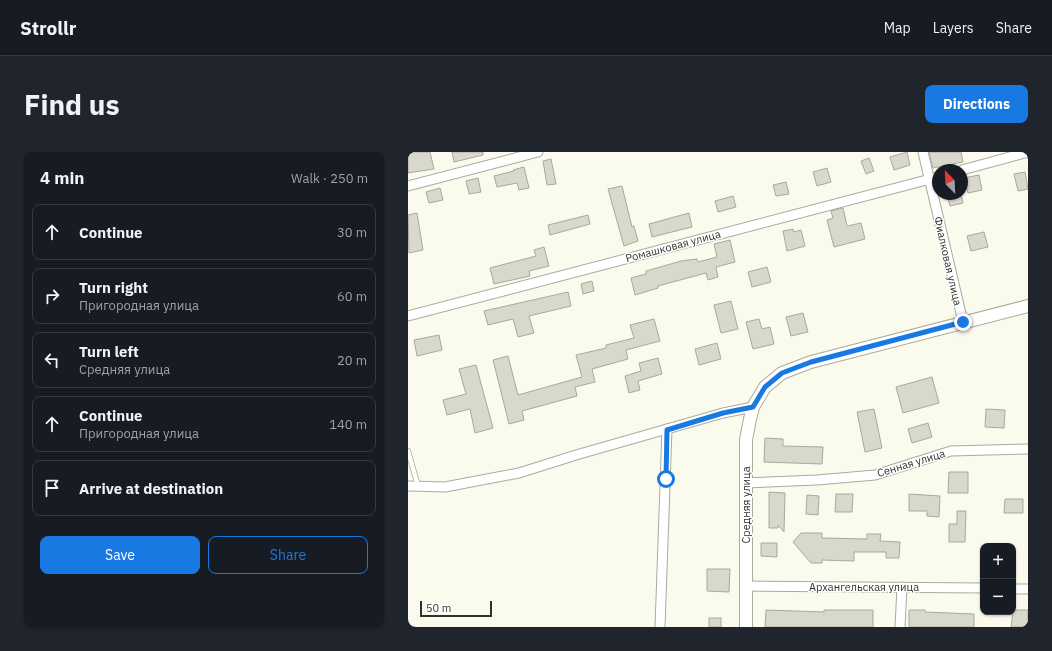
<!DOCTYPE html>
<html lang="en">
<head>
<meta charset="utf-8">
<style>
	body { margin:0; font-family:"IBM Plex Sans",sans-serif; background:#20242c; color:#f1f3f6 }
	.controls { position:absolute; right:12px; bottom:12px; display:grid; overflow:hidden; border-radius:8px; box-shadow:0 1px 3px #0004 }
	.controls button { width:36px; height:36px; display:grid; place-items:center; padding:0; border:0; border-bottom:1px solid #363941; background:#171b24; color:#f1f3f6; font:20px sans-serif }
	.compass { position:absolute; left:524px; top:12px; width:36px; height:36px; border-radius:50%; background:#171b24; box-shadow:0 1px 3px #0004; rotate:336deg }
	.scale { position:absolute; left:12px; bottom:10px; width:72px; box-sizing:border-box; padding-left:4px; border:2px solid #32322d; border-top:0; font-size:11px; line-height:14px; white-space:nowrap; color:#32322d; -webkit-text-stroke:3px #fff; paint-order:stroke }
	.stop { position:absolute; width:12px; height:12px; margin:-9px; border:3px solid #1979e2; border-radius:50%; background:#fff }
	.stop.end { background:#1979e2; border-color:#fff; box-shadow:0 1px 4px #0008 }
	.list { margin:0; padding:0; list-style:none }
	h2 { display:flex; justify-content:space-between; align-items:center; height:52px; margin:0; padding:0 16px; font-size:17px }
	h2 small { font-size:13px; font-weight:400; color:#9ea1a6 }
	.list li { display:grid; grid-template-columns:26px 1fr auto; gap:12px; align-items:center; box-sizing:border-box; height:56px; margin:0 8px 8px; padding:0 8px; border:1px solid #363941; border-radius:8px }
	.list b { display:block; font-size:15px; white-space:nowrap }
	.list p { margin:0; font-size:13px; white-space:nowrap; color:#9ea1a6 }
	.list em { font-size:13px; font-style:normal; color:#9ea1a6 }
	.actions { display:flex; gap:8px; padding:12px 16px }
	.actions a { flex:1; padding:9px 0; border:1px solid #1979e2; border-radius:8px; text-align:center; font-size:14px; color:#1979e2 }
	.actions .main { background:#1979e2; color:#fff }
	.icon { flex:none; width:22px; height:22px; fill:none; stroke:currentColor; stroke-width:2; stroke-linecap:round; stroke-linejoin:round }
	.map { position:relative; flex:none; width:620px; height:475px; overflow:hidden; border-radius:8px }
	header { display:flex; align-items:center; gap:24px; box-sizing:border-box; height:56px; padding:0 20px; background:#171b24; border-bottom:1px solid #363941 }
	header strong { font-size:19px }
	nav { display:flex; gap:22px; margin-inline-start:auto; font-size:14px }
	.intro { display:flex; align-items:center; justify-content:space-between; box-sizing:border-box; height:96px; padding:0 24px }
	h1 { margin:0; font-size:28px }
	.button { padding:10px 18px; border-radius:8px; background:#1979e2; color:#fff; font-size:14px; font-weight:700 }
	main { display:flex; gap:24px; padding:0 24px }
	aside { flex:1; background:#171b24; border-radius:8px; box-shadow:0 1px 3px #0004 }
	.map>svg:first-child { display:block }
</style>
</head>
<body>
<header>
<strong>Strollr</strong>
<nav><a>Map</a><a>Layers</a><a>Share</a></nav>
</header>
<div class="intro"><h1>Find us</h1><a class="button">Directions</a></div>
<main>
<aside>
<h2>4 min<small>Walk · 250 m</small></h2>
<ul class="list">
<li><svg class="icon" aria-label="ahead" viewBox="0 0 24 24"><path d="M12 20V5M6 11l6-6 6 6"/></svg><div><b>Continue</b></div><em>30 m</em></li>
<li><svg class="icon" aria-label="right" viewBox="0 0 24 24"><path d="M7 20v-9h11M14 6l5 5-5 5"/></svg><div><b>Turn right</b><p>Пригородная улица</p></div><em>60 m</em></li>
<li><svg class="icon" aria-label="left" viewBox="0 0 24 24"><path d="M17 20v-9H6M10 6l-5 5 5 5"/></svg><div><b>Turn left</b><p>Средняя улица</p></div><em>20 m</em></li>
<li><svg class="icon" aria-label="ahead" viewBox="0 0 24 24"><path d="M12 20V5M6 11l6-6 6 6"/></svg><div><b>Continue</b><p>Пригородная улица</p></div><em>140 m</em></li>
<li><svg class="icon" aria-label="arrive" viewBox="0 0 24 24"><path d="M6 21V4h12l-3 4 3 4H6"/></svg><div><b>Arrive at destination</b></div></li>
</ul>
<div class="actions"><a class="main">Save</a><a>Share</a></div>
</aside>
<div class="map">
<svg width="620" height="475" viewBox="0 0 620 475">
	<rect width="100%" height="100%" fill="#fafaed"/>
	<g fill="#d9d8cc" stroke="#a8a89c">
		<polygon points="0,0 22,0 26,17 0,21"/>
		<polygon points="44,0 75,0 75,3 46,10"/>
		<polygon points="499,0 502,13 486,18 482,5"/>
		<polygon points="521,0 553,0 555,10 525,16"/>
		<polygon points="461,6 466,19 458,22 453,9"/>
		<polygon points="143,7 148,32 139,33 135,9"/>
		<polygon points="116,15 121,36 111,38 109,31 89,35 86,24 106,19 105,18"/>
		<polygon points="419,16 423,30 409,34 405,20"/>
		<polygon points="617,20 620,37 610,39 606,22"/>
		<polygon points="571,23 574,38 560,41 556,26"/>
		<polygon points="70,26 73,40 61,42 58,29"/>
		<polygon points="378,30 381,42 368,44 365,33"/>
		<polygon points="214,34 224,75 226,74 230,89 216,94 200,37"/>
		<polygon points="32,36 35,48 21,51 18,40"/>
		<polygon points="539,42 553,42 555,51 542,54"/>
		<polygon points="325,44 328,55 310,60 307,49"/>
		<polygon points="435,56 439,74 453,71 457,87 426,95 419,68 425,66 423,59"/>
		<polygon points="9,61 15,98 1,101 0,63"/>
		<polygon points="281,61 284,75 244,85 241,72"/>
		<polygon points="180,63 182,72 142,83 140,73"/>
		<polygon points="385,77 386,80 393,78 397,94 379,99 375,79"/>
		<polygon points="576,80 580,95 563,99 559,84"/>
		<polygon points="322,88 327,110 308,115 310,125 300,128 298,121 250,134 250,136 227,143 223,126 238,122 238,119 273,109 289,107 290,110 309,105 306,92"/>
		<polygon points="136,95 141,114 121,119 122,124 86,132 82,116 128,104 126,98"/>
		<polygon points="359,115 363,130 344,135 340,120"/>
		<polygon points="184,129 186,139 175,142 173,132"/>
		<polygon points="160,140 163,154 121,164 126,181 110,185 105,167 80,173 76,159"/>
		<polygon points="323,149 330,177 313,181 306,153"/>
		<polygon points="395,161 400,180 383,184 378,165"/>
		<polygon points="246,167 252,189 218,198 220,207 184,217 187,230 167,235 169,244 114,259 116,268 101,272 85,208 100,204 110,243 174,225 168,203 198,196 198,193 226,186 222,173"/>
		<polygon points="351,167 354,177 362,175 366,192 345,197 338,170"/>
		<polygon points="31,183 34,198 9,204 6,188"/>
		<polygon points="309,191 313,207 291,213 287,197"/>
		<polygon points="250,206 254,222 230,229 232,238 221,241 217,224 233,219 231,211"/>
		<polygon points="68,213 85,276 67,281 62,257 39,263 35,248 58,242 51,217"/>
		<polygon points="524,225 531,251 495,261 488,235"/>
		<polygon points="466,257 474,296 457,300 449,260"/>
		<polygon points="578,257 597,258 596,276 577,275"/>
		<polygon points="520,271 524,285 504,291 500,277"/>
		<polygon points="357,286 375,287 375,294 415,295 414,312 356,310"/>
		<polygon points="541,320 560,320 560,341 540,341"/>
		<polygon points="361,340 377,341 376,380 370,373 370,376 361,376"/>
		<polygon points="428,342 445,342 444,360 427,360"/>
		<polygon points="501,342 532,344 531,365 519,364 519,359 501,359"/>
		<polygon points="399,343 411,344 410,363 398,362"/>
		<polygon points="597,347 615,347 615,361 596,361"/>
		<polygon points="549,359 558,359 557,390 541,390 541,372 549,372"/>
		<polygon points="393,381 414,381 414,386 459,387 459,382 473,382 472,389 492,390 491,406 478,406 478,400 446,400 446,409 414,408 414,411 403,411 385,390"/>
		<polygon points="353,391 369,391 369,405 353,404"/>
		<polygon points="299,417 322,417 321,440 299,439"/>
		<polygon points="358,458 416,460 416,458 465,458 465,475 357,475"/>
		<polygon points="501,458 517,458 517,460 566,462 566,475 501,475"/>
		<polygon points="605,458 620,458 620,475 603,475"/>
		<rect x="301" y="466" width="12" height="9"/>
	</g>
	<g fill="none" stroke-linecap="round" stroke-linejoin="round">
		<g stroke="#abaa9e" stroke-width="6">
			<polyline id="service" points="0,299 10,334"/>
		</g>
		<g stroke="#abaa9e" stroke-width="11">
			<g id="minor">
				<polyline points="515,0 555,170"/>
				<polyline points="554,18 620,0"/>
				<polyline points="0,34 130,0"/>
				<polyline points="0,164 530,25"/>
				<polyline points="337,331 409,328 467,323 543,299 620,297"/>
				<polyline points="0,334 37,335 111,321 168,303 315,261 345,255"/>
				<polyline points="338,434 575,436"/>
				<polyline points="605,437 620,437"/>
				<polyline points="252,475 259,277"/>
				<polyline points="492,475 494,435"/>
			</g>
		</g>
		<g stroke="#abaa9e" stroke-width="14">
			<polyline id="tertiary" points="338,475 338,288 342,267 345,255 357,235 374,221 403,210 620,154"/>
		</g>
		<use href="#service" stroke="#fff" stroke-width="4.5"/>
		<use href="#minor" stroke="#fff" stroke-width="9"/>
		<use href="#tertiary" stroke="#fff" stroke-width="12"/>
	</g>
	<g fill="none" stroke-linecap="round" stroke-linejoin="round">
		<polyline stroke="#1979e2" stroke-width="5" points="258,327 259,278 315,261 345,255 357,235 374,221 403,210 555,170"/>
	</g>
	<g text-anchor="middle" stroke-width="3" stroke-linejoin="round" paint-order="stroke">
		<g font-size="11" fill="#32322d" stroke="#fff">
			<text transform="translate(265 94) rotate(-15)" y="4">Ромашковая улица</text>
			<text transform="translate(540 109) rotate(77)" y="4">Фиалковая улица</text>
			<text transform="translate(503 311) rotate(-17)" y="4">Сенная улица</text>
			<text transform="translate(338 353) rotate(-90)" y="4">Средняя улица</text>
			<text x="456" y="439">Архангельская улица</text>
		</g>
	</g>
</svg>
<div class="controls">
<button>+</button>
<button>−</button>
</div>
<svg class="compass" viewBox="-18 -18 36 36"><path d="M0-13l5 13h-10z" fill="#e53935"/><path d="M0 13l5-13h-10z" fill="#9ea1a6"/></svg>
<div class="scale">50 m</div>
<div class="stop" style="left:258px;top:327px"></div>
<div class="stop end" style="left:555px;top:170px"></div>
</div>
</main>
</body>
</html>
